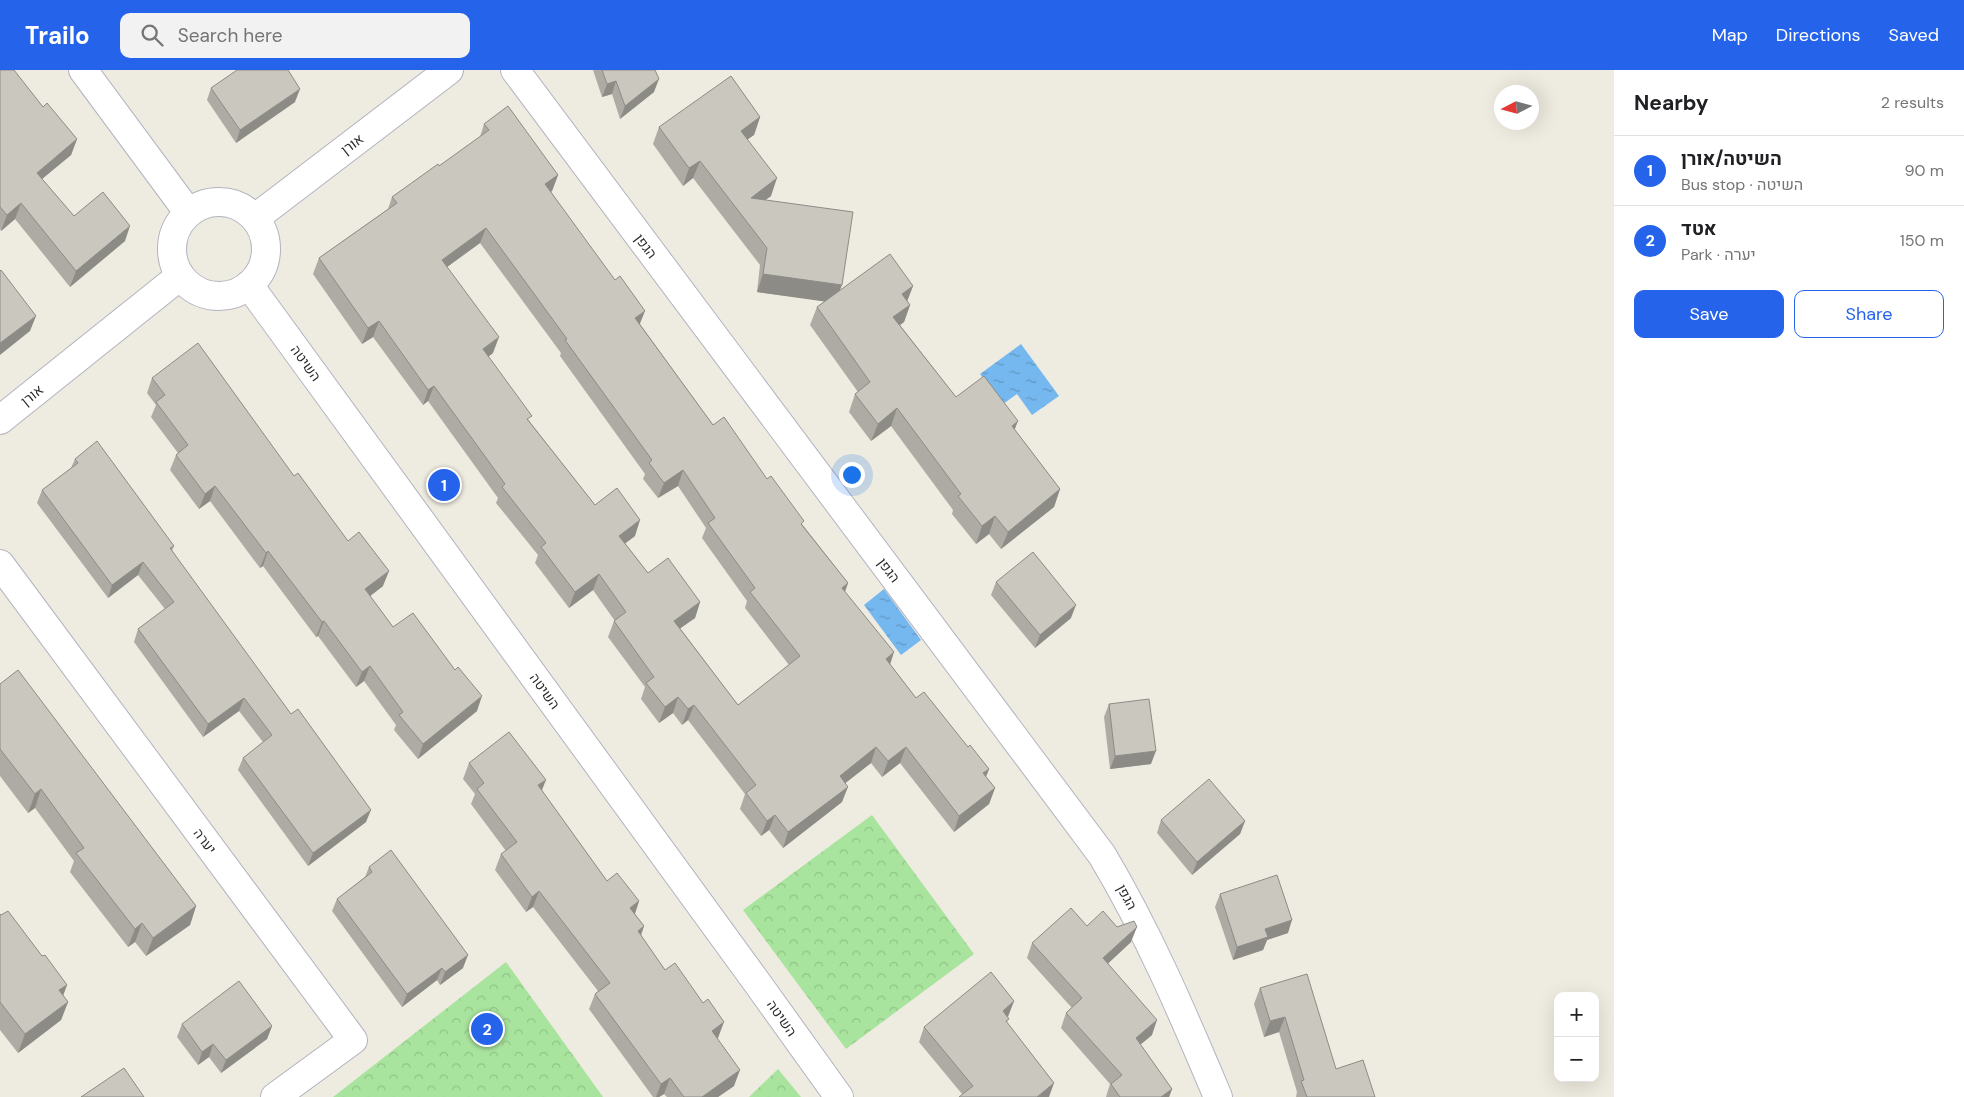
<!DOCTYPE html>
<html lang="en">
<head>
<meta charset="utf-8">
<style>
	body { margin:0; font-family:"DM Sans",Heebo,sans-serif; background:#f2f2f2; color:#202124 }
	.controls { position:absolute; right:15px; bottom:15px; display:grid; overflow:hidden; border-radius:10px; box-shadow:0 5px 20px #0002 }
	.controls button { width:45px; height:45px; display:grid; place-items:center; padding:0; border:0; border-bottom:1px solid #e0e0e0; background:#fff; color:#202124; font:25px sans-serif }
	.compass { position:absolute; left:1494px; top:15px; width:45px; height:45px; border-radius:50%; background:#fff; box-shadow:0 5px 20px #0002; rotate:264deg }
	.you { position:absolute; left:851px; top:404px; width:18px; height:18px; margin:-12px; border:4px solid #fff; border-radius:50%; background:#1a73e8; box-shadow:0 0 0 8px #1a73e833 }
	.badge { display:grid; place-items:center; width:32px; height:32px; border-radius:50%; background:#2563eb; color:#fff; font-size:16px; font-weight:700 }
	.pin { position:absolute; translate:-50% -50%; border:2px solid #fff; box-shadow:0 1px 5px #0006 }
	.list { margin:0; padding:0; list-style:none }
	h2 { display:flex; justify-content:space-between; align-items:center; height:65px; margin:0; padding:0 20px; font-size:21px }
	h2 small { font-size:16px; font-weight:400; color:#757577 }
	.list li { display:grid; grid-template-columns:32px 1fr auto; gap:15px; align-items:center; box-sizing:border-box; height:70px; padding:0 20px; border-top:1px solid #e0e0e0 }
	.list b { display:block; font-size:19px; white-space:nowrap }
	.list p { margin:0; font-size:16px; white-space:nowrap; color:#757577 }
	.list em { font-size:16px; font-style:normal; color:#757577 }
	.actions { display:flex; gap:10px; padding:15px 20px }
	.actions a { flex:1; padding:11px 0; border:1px solid #2563eb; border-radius:10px; text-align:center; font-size:18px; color:#2563eb }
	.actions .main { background:#2563eb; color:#fff }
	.icon { flex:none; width:28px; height:28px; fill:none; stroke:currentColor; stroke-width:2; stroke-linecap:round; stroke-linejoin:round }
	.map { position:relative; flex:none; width:1614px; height:1027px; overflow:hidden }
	header { display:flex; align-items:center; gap:30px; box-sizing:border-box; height:70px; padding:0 25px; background:#2563eb; color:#fff }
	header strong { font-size:24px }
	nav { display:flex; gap:28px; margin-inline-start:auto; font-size:18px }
	.search { width:350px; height:45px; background:#f2f2f2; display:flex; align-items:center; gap:12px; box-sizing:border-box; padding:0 18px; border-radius:10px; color:#757577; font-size:19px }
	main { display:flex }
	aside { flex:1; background:#fff }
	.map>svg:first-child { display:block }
</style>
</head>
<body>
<header>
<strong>Trailo</strong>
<div class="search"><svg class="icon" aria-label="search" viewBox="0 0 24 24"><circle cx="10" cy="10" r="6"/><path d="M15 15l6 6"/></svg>Search here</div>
<nav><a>Map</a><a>Directions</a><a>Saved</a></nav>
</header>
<main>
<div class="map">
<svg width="1614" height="1027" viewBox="0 0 1614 1027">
	<defs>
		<pattern id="park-crowns" width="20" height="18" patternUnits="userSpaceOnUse" patternTransform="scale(1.25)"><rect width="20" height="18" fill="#a8e49d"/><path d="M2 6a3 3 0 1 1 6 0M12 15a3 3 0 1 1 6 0" fill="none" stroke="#91c488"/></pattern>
		<pattern id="water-ripples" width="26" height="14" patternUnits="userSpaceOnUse" patternTransform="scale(1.25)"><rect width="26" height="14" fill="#74b8ef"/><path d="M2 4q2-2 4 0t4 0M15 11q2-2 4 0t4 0" fill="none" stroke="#6096c2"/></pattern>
	</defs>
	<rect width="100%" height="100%" fill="#eeebe0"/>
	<g fill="url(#park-crowns)">
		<polygon points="872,745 974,884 846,979 743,840"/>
		<polygon points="506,892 603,1027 333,1027"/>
		<polygon points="778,999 801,1027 749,1027"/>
	</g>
	<g fill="url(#water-ripples)">
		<polygon points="1021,274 1059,326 1032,345 1017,324 1003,334 980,304"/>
		<polygon points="884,519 921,570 901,585 864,535"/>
	</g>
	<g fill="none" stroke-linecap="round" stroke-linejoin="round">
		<g stroke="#b3b3c0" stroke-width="30">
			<g id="street">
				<path d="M 515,0 L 1102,785 C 1148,862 1183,944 1218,1027"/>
				<polyline points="255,148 449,0"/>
				<polyline points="0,350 180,206"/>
				<polyline points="0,494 353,970 275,1027"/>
			</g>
		</g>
		<g stroke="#b3b3c0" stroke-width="30">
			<g id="secondary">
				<polyline points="83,0 188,142"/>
				<circle cx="219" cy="179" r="47"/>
				<polyline points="249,215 758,914 839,1027"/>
			</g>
		</g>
		<use href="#street" stroke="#fff" stroke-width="28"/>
		<use href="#secondary" stroke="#fff" stroke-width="28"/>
	</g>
	<g fill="#aeaba4" fill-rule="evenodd">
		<polygon points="0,0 43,37 77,69 71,85 42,109 74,146 125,171 70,217 15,149 1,161 0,159"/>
		<polygon points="593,0 655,0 654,22 620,49 612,24 602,27"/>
		<polygon points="211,18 295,32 236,73 207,30"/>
		<polygon points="760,47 754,65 747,69 771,126 765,130 840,220 913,216 907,231 910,235 904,252 900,255 956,327 1015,360 1060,419 1054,437 1001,479 989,464 976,474 952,444 953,440 891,356 871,371 849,342 855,324 858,322 810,255 817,237 825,231 757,222 760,195 693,108 683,116 653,74 659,57"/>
		<path d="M 484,54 L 558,105 L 552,121 L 551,122 L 640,254 L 713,355 L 767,409 L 848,513 L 845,522 L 890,594 L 916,628 L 968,677 L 989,699 L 986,707 L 995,718 L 989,734 L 954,762 L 900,693 L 882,707 L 871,693 L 845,713 L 842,732 L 783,778 L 769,760 L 761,766 L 740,739 L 745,724 L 688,650 L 682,655 L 673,643 L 659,653 L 641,629 L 645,617 L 608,567 L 614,551 L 615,551 L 593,520 L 569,538 L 535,493 L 538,485 L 496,433 L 498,428 L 428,331 L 423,335 L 373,267 L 362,274 L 313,204 L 319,188 L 388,139 L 392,127 L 439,96 L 480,67 ZM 480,173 L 561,283 L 560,286 L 645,404 L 643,409 L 658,428 L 678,416 L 706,458 L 702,468 L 747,531 L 745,538 L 789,595 L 738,635 L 680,558 L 695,548 L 700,532 L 648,503 L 625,473 L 635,466 L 595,435 L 530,352 L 488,287 L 493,283 L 447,197 Z"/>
		<polygon points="152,308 294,406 383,516 370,526 393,557 477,641 418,689 394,660 396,655 364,611 356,617 318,566 316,567 263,496 260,498 210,431 199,439 170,400 176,385 178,383 151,347 156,335 147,323"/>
		<polygon points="75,389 174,476 172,481 366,752 308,796 238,700 243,688 263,672 239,641 203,667 134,572 138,559 165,539 138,505 108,528 37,433 42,420 71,398"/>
		<polygon points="996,512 1071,548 1035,578 991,525"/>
		<polygon points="0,614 196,836 190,855 146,886 135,872 128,877 70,802 74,791 35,738 28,743 0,706"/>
		<polygon points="1109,634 1151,694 1110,699 1104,647"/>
		<polygon points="469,693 542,721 607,811 639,831 635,844 644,856 641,866 665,900 718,968 717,969 734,1016 718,1027 667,1027 664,1024 659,1027 653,1027 589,939 595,924 598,921 533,837 526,842 495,800 501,784 506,781 471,734 475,724 463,709"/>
		<polygon points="1161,750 1245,751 1240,764 1192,805 1157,763"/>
		<polygon points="369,797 463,898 440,915 437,910 402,937 332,841 337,829 365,807"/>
		<polygon points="1220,824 1288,863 1267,870 1263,880 1233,890 1215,837"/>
		<polygon points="0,844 42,886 67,915 63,925 68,932 61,950 18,983 0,960"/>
		<polygon points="1087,856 1131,872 1108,893 1152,965 1140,975 1172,1019 1169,1027 1106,1027 1110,1014 1061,958 1066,943 1072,938 1027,888 1032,873"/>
		<polygon points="1260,918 1336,999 1375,1027 1296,1027 1297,1022 1279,962 1264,967 1254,934"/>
		<polygon points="1014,931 1008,947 1007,953 1054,1013 962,1024 919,972 924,957"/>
		<polygon points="182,954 272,956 267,969 221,1003 209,987 198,995 177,967"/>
	</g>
	<g fill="#8d8b86">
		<polygon points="659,9 654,22 620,49 625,36"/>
		<polygon points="616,11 612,24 602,27 607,14"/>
		<polygon points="300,19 295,32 236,73 240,60"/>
		<polygon points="760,47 754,65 734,79 741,61"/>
		<polygon points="77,69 71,85 31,118 37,103"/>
		<polygon points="700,91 693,108 683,116 689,98"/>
		<polygon points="558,105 552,121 540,130 545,114"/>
		<polygon points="777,108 771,126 745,145 751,128"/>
		<polygon points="21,133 15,149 1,161 7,145"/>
		<polygon points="130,156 125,171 70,217 76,201"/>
		<polygon points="486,158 480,173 436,205 442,190"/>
		<polygon points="763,204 842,215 835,233 757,222"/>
		<polygon points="913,216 906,234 902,224"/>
		<polygon points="910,235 904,252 887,265 893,247"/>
		<polygon points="645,241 639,256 635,248"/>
		<polygon points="36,246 30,261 0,285 0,273"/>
		<polygon points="379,251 373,267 362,274 368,258"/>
		<polygon points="499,267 493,283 477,295 483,279"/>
		<polygon points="434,316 428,331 423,335 428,320"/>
		<polygon points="897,338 891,356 871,371 878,354"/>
		<polygon points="1018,351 1011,369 1012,356"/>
		<polygon points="683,400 678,416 658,428 664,413"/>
		<polygon points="215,416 210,431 199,439 205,424"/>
		<polygon points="1060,419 1054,437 1001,479 1008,462"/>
		<polygon points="995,446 989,464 976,474 982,456"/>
		<polygon points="640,450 635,466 614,482 619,466"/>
		<polygon points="268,481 263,496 260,498 266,483"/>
		<polygon points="143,492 138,505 108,528 112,515"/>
		<polygon points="389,501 383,516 360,534 365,519"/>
		<polygon points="599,504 593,520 569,538 575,522"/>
		<polygon points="848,513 842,529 842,518"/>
		<polygon points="700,532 695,548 668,567 674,551"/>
		<polygon points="1076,535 1071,548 1035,578 1040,565"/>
		<polygon points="324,551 318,566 316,567 322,552"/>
		<polygon points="894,582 889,598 886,589"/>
		<polygon points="370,596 364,611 356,617 362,602"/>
		<polygon points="482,626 477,641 418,689 423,674"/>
		<polygon points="678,627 673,643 659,653 665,637"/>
		<polygon points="244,628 239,641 203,667 208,654"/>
		<polygon points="694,635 688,650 682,655 688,639"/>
		<polygon points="876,677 871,693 834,722 840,706"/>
		<polygon points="906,677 900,693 882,707 888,691"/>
		<polygon points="1156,681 1151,694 1110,699 1115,686"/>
		<polygon points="989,699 983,714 983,703"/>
		<polygon points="546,710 540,725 538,715"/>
		<polygon points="848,717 842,732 783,778 788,762"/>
		<polygon points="995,718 989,734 954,762 959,746"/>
		<polygon points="41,719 35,738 28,743 35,724"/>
		<polygon points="371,740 366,752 308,796 313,783"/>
		<polygon points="775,745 769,760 761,766 767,751"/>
		<polygon points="1245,751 1240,764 1192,805 1197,792"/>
		<polygon points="539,821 533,837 526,842 532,827"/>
		<polygon points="639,831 634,846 630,838"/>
		<polygon points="196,836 190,855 146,886 153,868"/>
		<polygon points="1292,850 1288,863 1267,870 1263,880 1233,890 1237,877 1265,859"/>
		<polygon points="142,853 135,872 128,877 135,859"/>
		<polygon points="644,856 638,872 638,861"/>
		<polygon points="1137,857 1131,872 1098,903 1103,888"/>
		<polygon points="468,885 463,898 440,915 445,902"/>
		<polygon points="442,898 437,910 402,937 407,924"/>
		<polygon points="67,915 60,934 59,920"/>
		<polygon points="1014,931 1008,946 997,956 1003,941"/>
		<polygon points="68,932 61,950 18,983 25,964"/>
		<polygon points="1285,947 1279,962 1264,967 1270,951"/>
		<polygon points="1157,950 1152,965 1130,983 1136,968"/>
		<polygon points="724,952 718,968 706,977 712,961"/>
		<polygon points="272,956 267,969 221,1003 226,990"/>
		<polygon points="213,974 209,987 198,995 202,982"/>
		<polygon points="740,1000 734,1016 718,1027 702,1027"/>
		<polygon points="670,1008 664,1024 659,1027 656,1027 661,1014"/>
		<polygon points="1054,1013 1049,1027 1037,1027"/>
		<polygon points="1172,1019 1169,1027 1161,1027"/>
	</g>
	<g fill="#cac7bf" stroke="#8d8b86" fill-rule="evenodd">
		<polygon points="0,0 14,0 43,37 47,33 77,69 37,103 74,146 103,122 130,156 76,201 21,133 7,145 0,137"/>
		<polygon points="237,0 288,0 300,19 240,60 211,18"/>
		<polygon points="602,0 655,0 659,9 625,36 616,11 607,14"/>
		<polygon points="731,6 760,47 741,61 777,108 751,128 853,142 842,215 763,204 767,178 700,91 689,98 659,57"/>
		<path d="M 508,36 L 558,105 L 545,114 L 615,210 L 620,206 L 645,241 L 635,248 L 713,355 L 724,347 L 767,409 L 771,406 L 804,451 L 801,454 L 848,513 L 842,518 L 894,582 L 886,589 L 916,628 L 924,622 L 968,677 L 970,675 L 989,699 L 983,703 L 995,718 L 959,746 L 906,677 L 888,691 L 876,677 L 840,706 L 848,717 L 788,762 L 775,745 L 767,751 L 746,723 L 756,715 L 694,635 L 688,639 L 678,627 L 665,637 L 646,613 L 654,607 L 614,551 L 626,542 L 599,504 L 575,522 L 541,477 L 546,473 L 502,417 L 505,414 L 434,316 L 428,320 L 379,251 L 368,258 L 319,188 L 397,133 L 392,127 L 438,94 L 439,96 L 489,60 L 484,54 ZM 486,158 L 567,269 L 565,270 L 652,390 L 649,393 L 664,413 L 683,400 L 715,448 L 708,453 L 755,518 L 750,522 L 800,586 L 738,635 L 674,551 L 700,532 L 668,488 L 648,503 L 619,466 L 640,450 L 617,418 L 595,435 L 527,349 L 532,346 L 483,279 L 499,267 L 442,190 Z"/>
		<polygon points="890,184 913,216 902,224 910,235 893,247 956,327 984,306 1018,351 1012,356 1060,419 1008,462 995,446 982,456 958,426 961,424 897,338 878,354 855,324 870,312 817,237"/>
		<polygon points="1,200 36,246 0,273 0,201"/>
		<polygon points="198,273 294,406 298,403 348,471 359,462 389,501 365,519 393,557 413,543 455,600 458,597 482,626 423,674 399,645 403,642 370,596 362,602 324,551 322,552 268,481 266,483 215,416 205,424 176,385 188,375 156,332 165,325 152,308"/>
		<polygon points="97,371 174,476 170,478 291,644 298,639 371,740 313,783 243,688 272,665 244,628 208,654 138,559 174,532 143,492 112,515 42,420 78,393 75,389"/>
		<polygon points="1033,482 1076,535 1040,565 996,512"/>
		<polygon points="18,600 196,836 153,868 142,853 135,859 76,783 84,778 41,719 35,724 0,679 0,614"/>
		<polygon points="1149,629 1156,681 1115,686 1109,634"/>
		<polygon points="509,662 546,710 538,715 607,811 617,803 639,831 630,838 644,856 638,861 665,900 675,893 703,933 708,929 724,952 712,961 740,1000 702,1027 684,1027 670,1008 661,1014 595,924 610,913 539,821 532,827 501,784 517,772 477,719 484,713 469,693"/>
		<polygon points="1209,709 1245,751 1197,792 1161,750"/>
		<polygon points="391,780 468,885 445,902 442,898 407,924 337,829 372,802 369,797"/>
		<polygon points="1277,805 1292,850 1265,859 1268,867 1237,877 1220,824"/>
		<polygon points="1071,838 1087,856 1103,841 1117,857 1134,851 1137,857 1103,888 1157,950 1136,968 1172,1019 1161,1027 1120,1027 1111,1014 1122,1005 1066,943 1082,928 1032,873"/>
		<polygon points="8,841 42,886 45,885 67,915 59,920 68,932 25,964 0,932 0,844 1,845"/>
		<polygon points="991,902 1014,931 1003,941 1009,949 1006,951 1054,1013 1037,1027 959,1027 973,1016 924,957"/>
		<polygon points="1307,904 1336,999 1363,990 1375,1027 1307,1027 1301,1011 1304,1010 1285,947 1270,951 1260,918"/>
		<polygon points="239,911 272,956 226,990 213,974 202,982 182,954"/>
		<polygon points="124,998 144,1027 81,1027"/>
	</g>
	<g text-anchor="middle" stroke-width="4.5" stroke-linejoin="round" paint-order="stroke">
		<g font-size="14" fill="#2d2d2d" stroke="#fff">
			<text transform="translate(352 74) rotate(-37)" y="5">אורן</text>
			<text transform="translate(646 176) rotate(53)" y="5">הגפן</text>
			<text transform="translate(306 293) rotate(54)" y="5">השיטה</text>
			<text transform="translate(32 325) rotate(-39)" y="5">אורן</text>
			<text transform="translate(889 500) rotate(53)" y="5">הגפן</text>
			<text transform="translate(545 621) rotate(54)" y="5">השיטה</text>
			<text transform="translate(205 771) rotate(53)" y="5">יערה</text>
			<text transform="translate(1127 827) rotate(62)" y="5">הגפן</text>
			<text transform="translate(782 948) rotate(55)" y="5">השיטה</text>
		</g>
	</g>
</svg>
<div class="controls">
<button>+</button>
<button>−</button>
</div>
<svg class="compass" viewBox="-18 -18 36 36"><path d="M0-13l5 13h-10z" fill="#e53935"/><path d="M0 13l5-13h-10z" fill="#757577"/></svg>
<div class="you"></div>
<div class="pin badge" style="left:444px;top:415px">1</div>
<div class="pin badge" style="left:487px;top:959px">2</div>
</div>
<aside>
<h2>Nearby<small>2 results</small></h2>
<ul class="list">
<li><span class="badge">1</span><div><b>השיטה/אורן</b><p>Bus stop · השיטה</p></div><em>90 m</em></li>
<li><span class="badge">2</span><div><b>אטד</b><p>Park · יערה</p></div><em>150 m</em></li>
</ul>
<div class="actions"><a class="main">Save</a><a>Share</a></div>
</aside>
</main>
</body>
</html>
